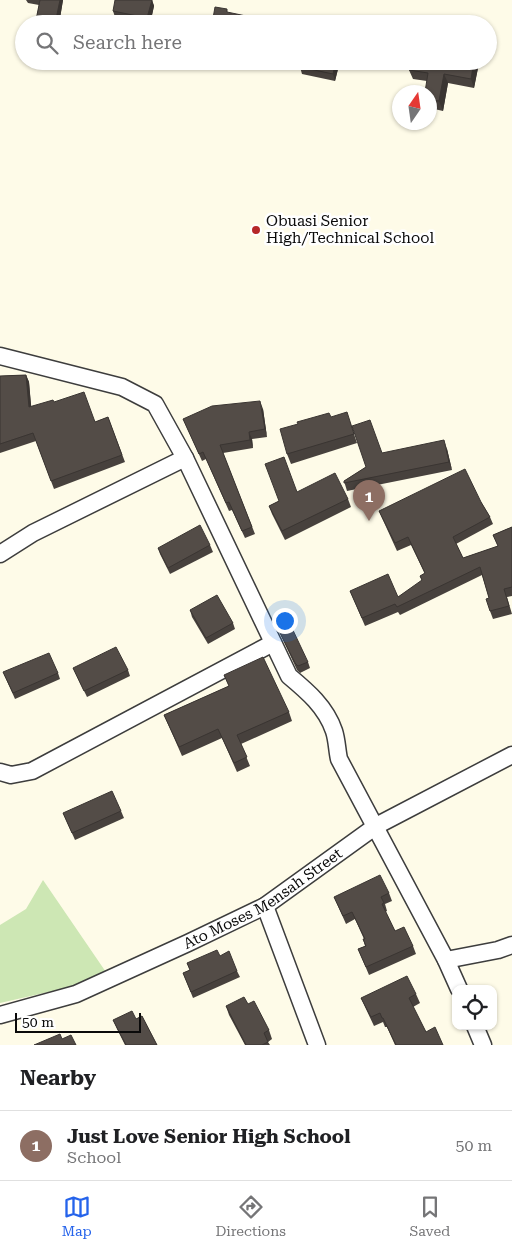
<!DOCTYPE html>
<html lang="en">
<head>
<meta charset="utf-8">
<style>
	body { margin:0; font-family:"Roboto Serif",serif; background:#f2f2f2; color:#202124 }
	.controls { position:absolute; right:15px; bottom:15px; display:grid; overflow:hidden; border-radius:10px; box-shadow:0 1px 4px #0004 }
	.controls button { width:45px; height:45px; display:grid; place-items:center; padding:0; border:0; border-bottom:1px solid #e0e0e0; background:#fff; color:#202124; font:25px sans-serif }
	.compass { position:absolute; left:392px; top:85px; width:45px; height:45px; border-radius:50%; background:#fff; box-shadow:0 1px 4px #0004; rotate:13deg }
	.scale { position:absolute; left:15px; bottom:12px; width:126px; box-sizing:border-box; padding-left:5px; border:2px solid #0a0a0a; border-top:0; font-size:14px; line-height:18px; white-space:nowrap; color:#0a0a0a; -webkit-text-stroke:4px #fff; paint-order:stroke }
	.you { position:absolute; left:284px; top:620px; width:18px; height:18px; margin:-12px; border:4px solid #fff; border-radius:50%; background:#1a73e8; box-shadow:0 0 0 8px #1a73e833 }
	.badge { display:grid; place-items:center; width:32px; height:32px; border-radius:50%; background:#2563eb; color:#fff; font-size:16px; font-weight:700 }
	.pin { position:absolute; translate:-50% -41px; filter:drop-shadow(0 1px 2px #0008) }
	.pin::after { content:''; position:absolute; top:26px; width:18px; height:15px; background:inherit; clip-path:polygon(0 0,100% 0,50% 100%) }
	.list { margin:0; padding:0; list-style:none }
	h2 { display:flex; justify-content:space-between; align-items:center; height:65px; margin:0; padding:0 20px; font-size:21px }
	h2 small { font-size:16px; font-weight:400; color:#757577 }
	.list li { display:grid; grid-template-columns:32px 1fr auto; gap:15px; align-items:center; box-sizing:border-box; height:70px; padding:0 20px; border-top:1px solid #e0e0e0 }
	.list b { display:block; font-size:19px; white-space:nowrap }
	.list p { margin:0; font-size:16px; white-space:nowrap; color:#757577 }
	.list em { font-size:16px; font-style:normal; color:#757577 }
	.icon { flex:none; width:28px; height:28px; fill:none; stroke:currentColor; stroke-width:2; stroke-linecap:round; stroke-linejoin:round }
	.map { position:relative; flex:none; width:512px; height:1045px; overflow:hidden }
	.search { position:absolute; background:#fff; box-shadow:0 1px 4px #0004; left:15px; right:15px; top:15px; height:55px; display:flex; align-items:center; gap:12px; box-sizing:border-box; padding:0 18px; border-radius:28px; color:#757577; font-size:19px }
	.sheet { height:135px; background:#fff }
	nav { display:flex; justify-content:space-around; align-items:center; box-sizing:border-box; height:70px; border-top:1px solid #e0e0e0; background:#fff; font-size:14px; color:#757577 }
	nav a { display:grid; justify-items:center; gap:2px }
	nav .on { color:#2563eb }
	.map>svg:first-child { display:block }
</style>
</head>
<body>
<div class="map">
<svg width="512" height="1045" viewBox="0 0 512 1045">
	<rect width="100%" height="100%" fill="#fefbe8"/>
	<polygon fill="#cde7b4" points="43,880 110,978 0,1003 0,925 26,909"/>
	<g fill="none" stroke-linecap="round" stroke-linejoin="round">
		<g stroke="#3d3d3d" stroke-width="19">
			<g id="minor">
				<path d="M 0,356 L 122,387 L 155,404 L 185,458 L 289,676 C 307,691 326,707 334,731 C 337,740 337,750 339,759 L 446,960 L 459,989"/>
				<polyline points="0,554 33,533 185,458"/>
				<polyline points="0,772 11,775 32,771 273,643"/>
				<polyline points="265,906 317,1045"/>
				<polyline points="446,960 498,950 512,945"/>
				<path id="s1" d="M 0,1015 L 76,994 L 188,943 L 265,906 L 376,826 L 512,755"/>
				<polyline points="475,1026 483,1045"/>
			</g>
		</g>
		<use href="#minor" stroke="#fff" stroke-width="16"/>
	</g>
	<g fill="#47413d">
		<polygon points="26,0 63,0 59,24 37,24 36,20 39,5 28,3"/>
		<polygon points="152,0 154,6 150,24 115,17 113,11"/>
		<polygon points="226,61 238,61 238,64"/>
		<polygon points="301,61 340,61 335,81 302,74 300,67"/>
		<polygon points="411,61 475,61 478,68 474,88 448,83 443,111 430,108 430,92 427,81 413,79 409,70"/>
		<polygon points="26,375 29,382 31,407 54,402 95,422 108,417 125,462 54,489 36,441 0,453 0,376"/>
		<polygon points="263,409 267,437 252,439 253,448 223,453 255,534 245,538 232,510 229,511 206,459 202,461 183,419"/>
		<polygon points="331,417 350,422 357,443 291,464 287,454 298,424"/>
		<polygon points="447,449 452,470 347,491 344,481 366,467 382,453"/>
		<polygon points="297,492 348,499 351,507 285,540 272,514 269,506"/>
		<polygon points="481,502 490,517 493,524 456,544 463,558 498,546 493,535 512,527 512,596 507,597 512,614 493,619 490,611 489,598 482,575 400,615 398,612 365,626 350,591 398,597 422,581 420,576 425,574 411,545 397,551 382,518 379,511"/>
		<polygon points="210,545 213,552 170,574 160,554 158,548"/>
		<polygon points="190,610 233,623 235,629 208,644 192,617"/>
		<polygon points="279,631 308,662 310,668 300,673 297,670"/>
		<polygon points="73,668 128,670 130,676 87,697"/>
		<polygon points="3,672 58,673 60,679 15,699"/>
		<polygon points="224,675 289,712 292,721 241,744 250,766 237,772 222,738 182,756 164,715 229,686"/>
		<polygon points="121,811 124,818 75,840 63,813"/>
		<polygon points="389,893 392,901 385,904 387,911 385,912 395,931 413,946 416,954 369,975 358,949 365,946 363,939 364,939 355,919 346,924 334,897"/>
		<polygon points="220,956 237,971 240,977 193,998 183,973 190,970 187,963"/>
		<polygon points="416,994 420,1003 413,1007 426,1032 443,1045 395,1045 387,1027 385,1027 383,1022 374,1026 365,1007 361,998"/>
		<polygon points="248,1004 269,1030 272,1039 268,1042 270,1045 245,1045 229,1015 226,1006"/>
		<polygon points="142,1016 157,1045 125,1045 117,1029 113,1020 136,1019"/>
	</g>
	<g fill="#3a3532">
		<polygon points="60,0 63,0 59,24 55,24"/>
		<polygon points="152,0 154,6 150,24 147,18"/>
		<polygon points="246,16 248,22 248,24 245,24"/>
		<polygon points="336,61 340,61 335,81 333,74"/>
		<polygon points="474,61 475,61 478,68 474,88 471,79"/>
		<polygon points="444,74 448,83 443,111 439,101"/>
		<polygon points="26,375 29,382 32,415 29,407"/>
		<polygon points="260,401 263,409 267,437 265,429"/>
		<polygon points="249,432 252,439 253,448 250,440"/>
		<polygon points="444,440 447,449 452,470 449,462"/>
	</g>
	<g fill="#534c47" stroke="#3a3532">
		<polygon points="40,0 60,0 55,24 36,20"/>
		<polygon points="115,0 152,0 147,18 113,11"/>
		<polygon points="215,7 227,9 227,12 246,16 245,24 212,24"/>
		<polygon points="301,61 336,61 333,74 300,67"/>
		<polygon points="411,61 474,61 471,79 444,74 439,101 430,100 430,92 425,92 428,73 409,70"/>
		<polygon points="26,375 29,407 53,400 54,402 84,392 95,422 108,417 122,455 51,481 33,433 0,444 0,376"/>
		<polygon points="260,401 265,429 249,432 250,440 220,445 252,527 242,531 229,502 226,503 203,452 199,454 183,419 212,406"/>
		<polygon points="347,412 354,434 287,454 280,429 298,424 297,422 329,413 331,417"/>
		<polygon points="370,420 382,453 444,440 449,462 344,483 344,481 366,467 352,426"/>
		<polygon points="284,457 297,492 335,473 348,499 282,531 269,506 279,501 265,464"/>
		<polygon points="465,469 481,502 490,517 453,537 463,558 498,546 493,535 512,527 512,587 504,589 509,606 490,611 486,599 489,598 480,567 397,607 395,604 362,618 350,591 388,574 398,597 422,580 420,576 425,573 408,537 395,543 379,511"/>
		<polygon points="200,525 210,545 168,568 158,548"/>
		<polygon points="217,595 233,623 206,638 190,610"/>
		<polygon points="291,626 308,662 298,666 295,663 279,631"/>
		<polygon points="116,647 128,670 84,691 73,668"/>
		<polygon points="49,653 58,673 13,693 3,672"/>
		<polygon points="263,657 289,712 237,735 247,757 234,763 218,729 179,747 164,715 229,686 224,675"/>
		<polygon points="112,791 121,811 72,833 63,813"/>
		<polygon points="380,875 389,893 381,897 384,903 382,904 395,931 404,927 413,946 366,967 358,949 366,946 363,939 365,939 352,912 343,916 334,897"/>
		<polygon points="217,950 220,956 229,951 237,971 191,992 183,973 190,970 187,963"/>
		<polygon points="407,976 416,994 409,998 426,1032 435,1027 443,1045 396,1045 383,1018 382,1018 380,1013 371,1017 361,998"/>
		<polygon points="244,997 248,1004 254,1001 269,1030 264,1033 268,1042 262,1045 246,1045 226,1006"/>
		<polygon points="132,1011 136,1019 142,1016 157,1045 126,1045 113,1020"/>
		<polygon points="60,1034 62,1039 71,1035 76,1045 34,1045"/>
	</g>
	<circle fill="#b62729" stroke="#fff" stroke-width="2" cx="256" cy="230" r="5"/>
	<g text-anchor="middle" stroke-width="5" stroke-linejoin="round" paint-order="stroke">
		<g font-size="15" fill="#0a0a0a" stroke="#fff" text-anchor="start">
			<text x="266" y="226">Obuasi Senior<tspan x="266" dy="17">High/Technical School</tspan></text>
		</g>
		<g font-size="15" fill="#0a0a0a" stroke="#fff">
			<text dy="5" stroke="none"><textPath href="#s1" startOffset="289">Ato Moses Mensah Street</textPath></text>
		</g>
	</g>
</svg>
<div class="controls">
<button><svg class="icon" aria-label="locate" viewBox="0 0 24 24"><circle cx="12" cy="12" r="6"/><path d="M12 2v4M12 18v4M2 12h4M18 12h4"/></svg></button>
</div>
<svg class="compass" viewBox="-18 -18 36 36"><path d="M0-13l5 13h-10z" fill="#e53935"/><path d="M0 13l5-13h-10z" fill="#757577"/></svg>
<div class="scale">50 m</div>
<div class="you"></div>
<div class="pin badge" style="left:369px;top:521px;background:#8d6e63">1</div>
<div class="search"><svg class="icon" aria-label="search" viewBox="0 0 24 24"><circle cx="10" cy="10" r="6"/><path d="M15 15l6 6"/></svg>Search here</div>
</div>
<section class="sheet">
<h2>Nearby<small></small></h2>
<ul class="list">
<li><span class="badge" style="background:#8d6e63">1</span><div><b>Just Love Senior High School</b><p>School</p></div><em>50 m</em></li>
</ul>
</section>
<nav>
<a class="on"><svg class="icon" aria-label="map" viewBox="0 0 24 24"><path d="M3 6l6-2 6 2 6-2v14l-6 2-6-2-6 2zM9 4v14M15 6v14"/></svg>Map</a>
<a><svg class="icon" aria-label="directions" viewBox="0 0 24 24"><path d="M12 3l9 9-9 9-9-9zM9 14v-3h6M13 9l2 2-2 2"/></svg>Directions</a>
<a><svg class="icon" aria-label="saved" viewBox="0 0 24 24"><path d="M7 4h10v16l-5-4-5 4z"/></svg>Saved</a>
</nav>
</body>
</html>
